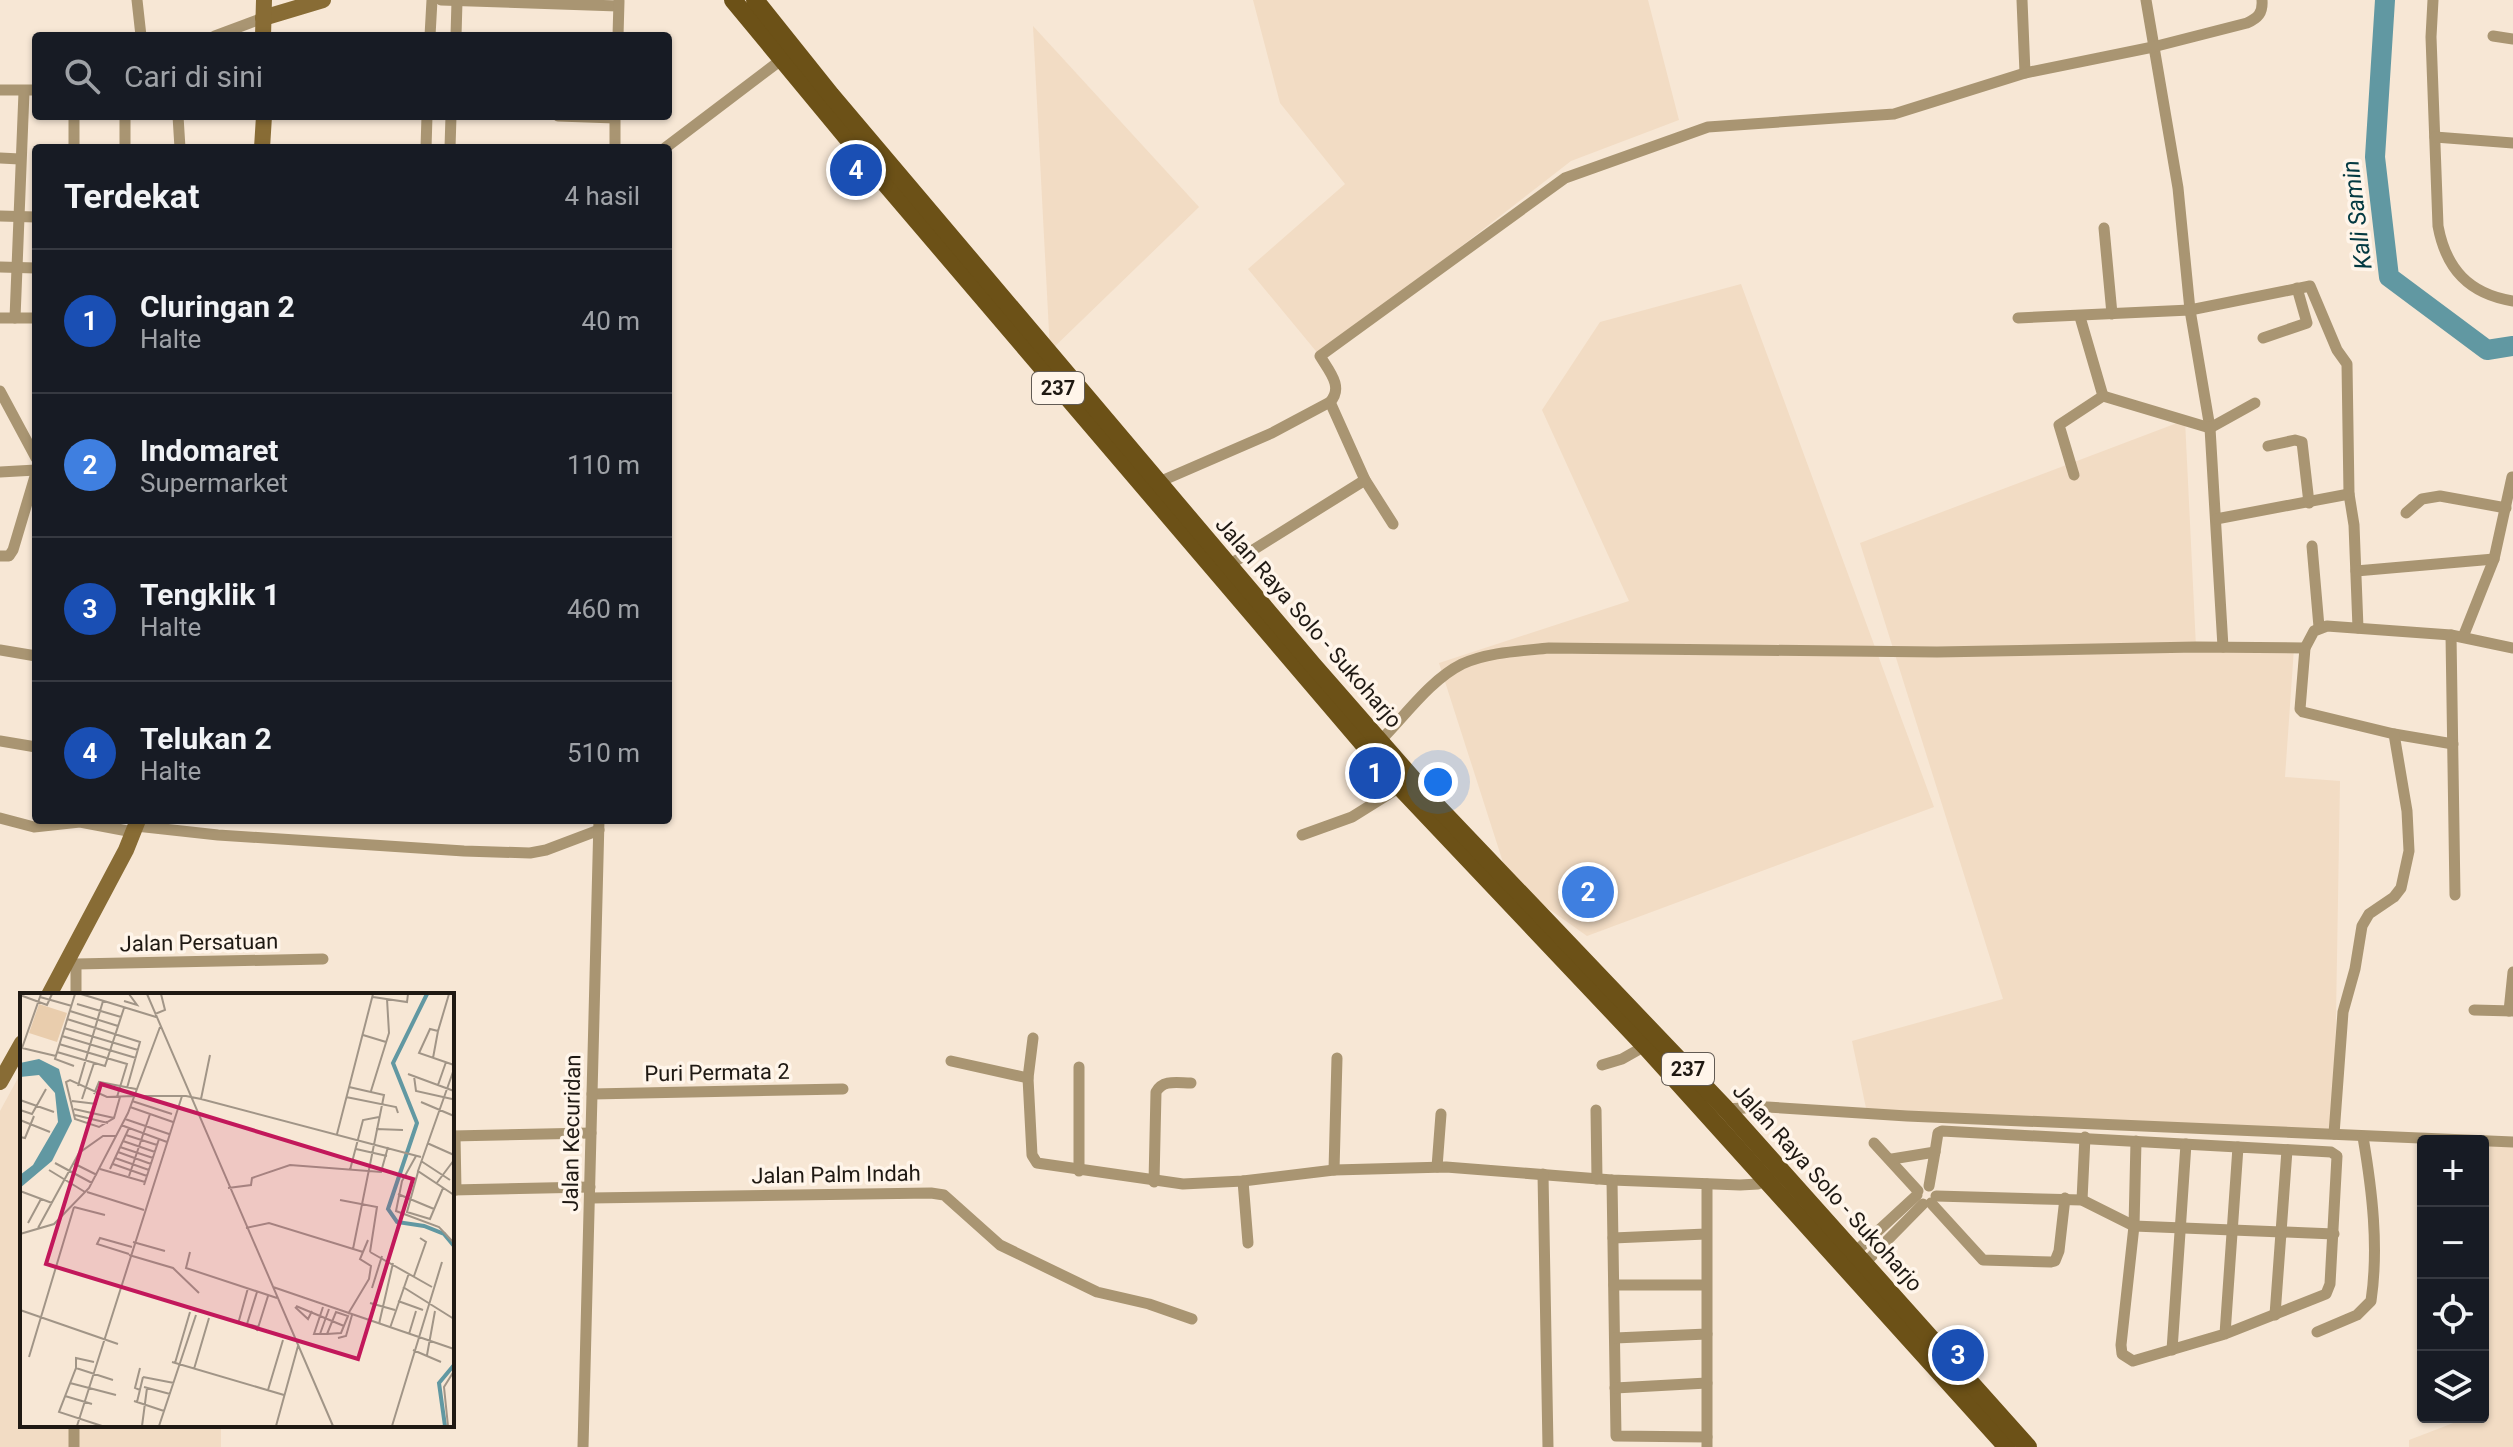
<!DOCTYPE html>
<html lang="id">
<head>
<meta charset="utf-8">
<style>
	body { margin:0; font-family:Roboto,sans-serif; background:#242831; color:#f1f3f6 }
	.controls { position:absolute; right:24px; bottom:24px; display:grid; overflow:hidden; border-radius:8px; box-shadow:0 2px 6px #0004 }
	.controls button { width:72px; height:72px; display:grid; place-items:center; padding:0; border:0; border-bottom:2px solid #363941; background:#171b24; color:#f1f3f6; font:40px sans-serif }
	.you { position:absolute; left:1438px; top:782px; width:28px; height:28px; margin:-20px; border:6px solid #fff; border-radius:50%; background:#1a73e8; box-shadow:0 0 0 12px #1a73e833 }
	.badge { display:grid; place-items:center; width:52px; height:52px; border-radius:50%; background:#9b681d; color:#fff; font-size:26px; font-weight:700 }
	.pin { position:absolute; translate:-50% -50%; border:4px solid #fff; box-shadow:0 2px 8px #0006 }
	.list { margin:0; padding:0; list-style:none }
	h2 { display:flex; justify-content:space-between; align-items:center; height:104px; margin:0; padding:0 32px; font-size:34px }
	h2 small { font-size:26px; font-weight:400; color:#9ea1a6 }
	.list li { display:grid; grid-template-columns:52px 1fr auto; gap:24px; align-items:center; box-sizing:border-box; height:144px; padding:0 32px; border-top:2px solid #363941 }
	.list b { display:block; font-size:30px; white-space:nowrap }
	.list p { margin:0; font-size:26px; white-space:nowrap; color:#9ea1a6 }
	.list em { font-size:26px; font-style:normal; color:#9ea1a6 }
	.icon { flex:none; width:44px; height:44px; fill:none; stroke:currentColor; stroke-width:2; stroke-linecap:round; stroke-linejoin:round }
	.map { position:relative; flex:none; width:2513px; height:1447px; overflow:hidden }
	.search { position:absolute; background:#171b24; box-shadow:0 2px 6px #0004; left:32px; top:32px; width:640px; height:88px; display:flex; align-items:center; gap:20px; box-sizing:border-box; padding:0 28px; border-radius:8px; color:#9ea1a6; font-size:30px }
	.panel { position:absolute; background:#171b24; box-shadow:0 2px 6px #0004; left:32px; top:144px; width:640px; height:680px; border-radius:8px }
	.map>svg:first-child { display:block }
</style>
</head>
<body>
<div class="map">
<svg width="2513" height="1447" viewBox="0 0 2513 1447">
	<rect width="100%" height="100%" fill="#f7e7d5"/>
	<g fill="#f2dcc4">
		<polygon points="1253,0 1648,0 1679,120 1571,161 1320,356 1248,269 1345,184 1280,103"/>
		<polygon points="1033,26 1199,207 1050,351"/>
		<polygon points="1741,284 1934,807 1587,936 1509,881 1439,663 1629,601 1542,410 1600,322"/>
		<polygon points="2185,420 2196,647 2294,648 2285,777 2340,781 2334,1134 1867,1113 1852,1041 2003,999 1860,543"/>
		<polygon points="18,1078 22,1079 22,1425 221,1425 221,1447 0,1447 0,1111"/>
		<polygon points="2483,1141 2513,1141 2513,1447 2409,1447 2409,1440 2469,1417 2483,1417"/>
	</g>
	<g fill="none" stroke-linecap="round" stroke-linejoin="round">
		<polyline stroke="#6198a2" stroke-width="20" points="2385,0 2375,157 2389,277 2487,350 2513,346"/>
		<g stroke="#a99572" stroke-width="11">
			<polyline points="137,0 141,36"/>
			<polyline points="441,0 618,6"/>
			<polyline points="2022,0 2025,73"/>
			<polyline points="2146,0 2178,188 2190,310 2210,428 2223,647"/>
			<path d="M 2433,0 L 2431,37 L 2438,226 C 2446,269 2469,294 2513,301"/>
			<polyline points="215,36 263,18"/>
			<polyline points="430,36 432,0"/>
			<polyline points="456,36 457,1"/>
			<polyline points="618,36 619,1"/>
			<polyline points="2493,36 2513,39"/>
			<polyline points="0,90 36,90"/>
			<polyline points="178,116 180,148"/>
			<polyline points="558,116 615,118"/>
			<polyline points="2435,137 2513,143"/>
			<polyline points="74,148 74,116"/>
			<polyline points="125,148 125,116"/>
			<polyline points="426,148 427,116"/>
			<polyline points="450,148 451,116"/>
			<polyline points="615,148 615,116"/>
			<polyline points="665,148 781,60"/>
			<polyline points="0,158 20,159"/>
			<polyline points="0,216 36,217"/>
			<polyline points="2104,228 2112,314"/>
			<polyline points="0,267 36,268"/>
			<polyline points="2080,317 2103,396"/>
			<polyline points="0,318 36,318"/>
			<polyline points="15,318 24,92"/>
			<polyline points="2018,318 2190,310 2310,286 2337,350 2347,364 2349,494 2354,525 2358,628"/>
			<polyline points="2263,338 2307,323 2297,288"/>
			<polyline points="0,391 36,458"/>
			<polyline points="2103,396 2210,428 2255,403"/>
			<polyline points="1330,402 1365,480 1393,524"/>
			<polyline points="2268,446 2295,440 2302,442 2309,503"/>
			<polyline points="0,472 36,470"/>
			<polyline points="2074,475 2059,425 2103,396"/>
			<path d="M 1159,482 L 1272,433 L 1330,402 C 1344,387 1329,371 1320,356 L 1565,178 L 1708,127 L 1894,114 L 2025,73 L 2153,47 L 2247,23 C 2258,18 2263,13 2262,0"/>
			<polyline points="2406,513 2422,499 2440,496 2506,508"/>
			<polyline points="2216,519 2349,494"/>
			<polyline points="2312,546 2319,627"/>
			<polyline points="0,556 9,556 13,550 36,473"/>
			<polyline points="1229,565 1365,480"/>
			<polyline points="2356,571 2494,559"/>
			<polyline points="2451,635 2455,895"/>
			<polyline points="2463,637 2494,559 2512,477"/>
			<polyline points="0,650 36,656"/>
			<polyline points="2394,734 2453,744"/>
			<polyline points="0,741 36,747"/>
			<path d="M 1380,741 C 1405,716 1430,680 1462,664 C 1488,652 1521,651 1549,648 L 1937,652 L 2196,647 L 2305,648"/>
			<polyline points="0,818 34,827 80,822 133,832"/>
			<polyline points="136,826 218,835 464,851 530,853 546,850 599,830"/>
			<polyline points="1302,835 1352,817 1400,787"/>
			<polyline points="76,964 323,959"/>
			<polyline points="76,995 76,964"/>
			<polyline points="2474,1010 2513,1011"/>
			<polyline points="2509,1011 2513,972"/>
			<polyline points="1033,1038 1028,1078 1032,1155 1037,1163 1183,1184 1243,1181 1334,1170 1446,1167 1612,1180 1740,1185 1758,1184 1770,1179"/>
			<polyline points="951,1061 1028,1078"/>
			<polyline points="1602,1065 1622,1059 1645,1046"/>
			<polyline points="1079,1067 1079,1171"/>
			<polyline points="592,1094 843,1089"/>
			<polyline points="1723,1109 1767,1107 1907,1116 2513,1142"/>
			<polyline points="1596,1110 1597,1179"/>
			<polyline points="2334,1134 2343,1012 2355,969 2362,926 2369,914 2394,897 2401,888 2409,851 2407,811 2394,734 2303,712 2300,709 2305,648 2314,631 2327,626 2451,635 2513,648"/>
			<polyline points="452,1136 591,1133"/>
			<polyline points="455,1136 456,1190"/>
			<polyline points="2136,1141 2134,1226 2121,1345 2122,1354 2133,1361 2225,1334 2326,1294 2330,1284 2337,1156 2331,1152 2238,1147 2225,1334"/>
			<polyline points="1874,1143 1918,1191"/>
			<polyline points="1935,1152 1938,1133 1942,1131 2238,1147"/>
			<polyline points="1892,1159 1935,1152 1929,1186"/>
			<polyline points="1437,1167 1441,1114"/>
			<polyline points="1334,1170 1337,1058"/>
			<polyline points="1543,1174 1548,1447"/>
			<polyline points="1612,1180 1616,1436 1707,1437"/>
			<polyline points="1243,1181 1248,1243"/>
			<path d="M 1154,1182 L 1156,1092 C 1163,1079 1178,1083 1191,1083"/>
			<polyline points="452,1190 590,1187"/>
			<polyline points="1936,1196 2082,1200 2134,1226 2334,1234"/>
			<polyline points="590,1198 931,1193 944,1195 1000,1245 1097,1292 1149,1304 1192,1319"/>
			<polyline points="2082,1200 2085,1137"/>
			<polyline points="1931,1203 1983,1260 2051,1262 2055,1261 2059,1251 2065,1198"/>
			<polyline points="1613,1238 1706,1234"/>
			<polyline points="1854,1253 1917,1195"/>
			<polyline points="1864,1264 1923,1204"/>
			<polyline points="1614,1285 1706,1285"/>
			<polyline points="2275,1315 2287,1150"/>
			<path d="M 2317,1332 L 2357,1315 L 2371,1301 C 2379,1247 2372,1190 2363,1137"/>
			<polyline points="1615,1338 1707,1334"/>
			<polyline points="2172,1350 2186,1144"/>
			<polyline points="1615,1388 1707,1383"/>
			<polyline points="74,1447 74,1425"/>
			<polyline points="583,1447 599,820"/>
			<polyline points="1707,1447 1707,1184"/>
		</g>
		<g stroke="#886c35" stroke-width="16">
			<polyline points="263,18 323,0"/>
			<polyline points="263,36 264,0"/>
			<polyline points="262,148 264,116"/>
			<polyline points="49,995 126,850 138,820"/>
			<polyline points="0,1082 22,1043"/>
		</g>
		<g stroke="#6c5117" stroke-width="18">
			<polyline points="733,0 872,168 1400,787 1645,1046 2007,1447"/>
			<polyline points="755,0 831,95 1313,665 1432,801 1725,1108 2028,1447"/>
		</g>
	</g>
	<g text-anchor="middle" stroke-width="7" stroke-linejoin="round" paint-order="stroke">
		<g fill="#fff5ea" stroke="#625b54" stroke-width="2">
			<rect x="1032" y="372" width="52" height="32" rx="6"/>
			<rect x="1662" y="1053" width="52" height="32" rx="6"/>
		</g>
		<g font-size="20" font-weight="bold" fill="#1f1913">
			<text x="1058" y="395">237</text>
			<text x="1688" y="1076">237</text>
		</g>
		<g font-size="22" fill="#1f1913" stroke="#fff5ea">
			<text transform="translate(1309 622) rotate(49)" y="8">Jalan Raya Solo - Sukoharjo</text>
			<text transform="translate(199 942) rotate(-1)" y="8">Jalan Persatuan</text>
			<text transform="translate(717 1072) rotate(-1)" y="8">Puri Permata 2</text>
			<text transform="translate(571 1133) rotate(-89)" y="8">Jalan Kecuridan</text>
			<text transform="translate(836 1174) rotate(-1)" y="8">Jalan Palm Indah</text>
			<text transform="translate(1828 1187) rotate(48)" y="8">Jalan Raya Solo - Sukoharjo</text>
		</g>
		<g font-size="24" font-style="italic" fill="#023941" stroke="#fff5ea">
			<text transform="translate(2357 215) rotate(-97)" y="8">Kali Samin</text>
		</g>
	</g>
	<g transform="translate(20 993)">
		<rect width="434" height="434" fill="#f7e7d5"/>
		<path d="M 19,11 L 47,20 L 37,49 L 9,40 Z" fill="#e9cdad"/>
		<path d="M 19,66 L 39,76 L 52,128 L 32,168 L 0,195 L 0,182 L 13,172 L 38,129 L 35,100 L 19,82 L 0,84 L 0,70 Z" fill="#6198a2"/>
		<path fill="none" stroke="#6198a2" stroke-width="4" d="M 407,1 L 373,70 L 397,130 L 368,216 L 377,229 L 404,233 L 424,241 L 434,253M 425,433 L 419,390 L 434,372"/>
		<path fill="none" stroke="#a19587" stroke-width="2" d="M 61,1 L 136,24M 127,1 L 313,433M 429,1 L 418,38 L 410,36 L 399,60 L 434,72M 0,2 L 27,12 L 32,1M 20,4 L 52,13M 353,4 L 387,9 L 388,1M 104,8 L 117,12 L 109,1M 57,11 L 101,24M 50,18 L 98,33M 135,21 L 145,17 L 141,1M 47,26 L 120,49 L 107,95M 44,35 L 118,57M 343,42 L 366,49M 42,43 L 116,65M 39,51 L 107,71 L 97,104M 2,55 L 21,1M 2,55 L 36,63M 37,59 L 85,73 L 104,15M 413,65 L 418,38M 54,73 L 35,66 L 55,1M 434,76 L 398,178 L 434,202M 388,81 L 434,98M 394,83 L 396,98 L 432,106M 418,92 L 426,69M 58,93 L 83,8M 329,94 L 364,102 L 333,256M 351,98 L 369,40 L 367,6M 74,101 L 79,89 L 116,96M 100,104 L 94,125 L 79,134 L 55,126 L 46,89 L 50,87 L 87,104 L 113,103 L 166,103 L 181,106 L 401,164M 326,104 L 376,114 L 378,120M 129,105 L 158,115M 62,106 L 74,70M 181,106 L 190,62M 0,107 L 34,119M 52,108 L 77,111M 112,108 L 152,121M 401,109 L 434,123M 110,114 L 153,129M 54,116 L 94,125M 0,117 L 12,121 L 26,96M 55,122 L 88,130M 105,126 L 149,141M 0,127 L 30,139M 101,132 L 147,149M 356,136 L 383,137M 317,141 L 353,1M 106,142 L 137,152M 0,144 L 5,145 L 14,123M 103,148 L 135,159M 407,150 L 434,162M 100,154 L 133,165M 336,156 L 367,163M 98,159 L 131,171M 396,163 L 382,188 L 376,218 L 419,234 L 434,250M 95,165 L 129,177M 401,168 L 430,187M 35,170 L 72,190M 53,170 L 77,182M 93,171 L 127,183M 80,176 L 125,189M 90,176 L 109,135M 29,177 L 65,199M 330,177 L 343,127 L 359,124M 398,179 L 387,219 L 410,226 L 423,195M 109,183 L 130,121M 416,191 L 434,167M 124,192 L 139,146M 208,195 L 231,192 L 232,185 L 270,172 L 361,179 L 368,154M 0,198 L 32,210M 67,199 L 124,217M 378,201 L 414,216M 320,207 L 357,214 L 350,259M 54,214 L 85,222M 8,230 L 21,206M 18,235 L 59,160 L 83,143 L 96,143M 226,235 L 249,230 L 343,259M 0,241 L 34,231 L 69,195 L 108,120 L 140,34M 113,249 L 145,258M 170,259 L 166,275 L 257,305M 350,259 L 412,294M 109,261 L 77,251 L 80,245 L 112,254M 109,262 L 153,275 L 179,300M 394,283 L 406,249 L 400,245M 253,294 L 434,356M 383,294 L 434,326M 352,295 L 362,263M 237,299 L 227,331 L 239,334M 378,308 L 403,317M 350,310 L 375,317M 276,313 L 324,333M 275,314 L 288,326 L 292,318M 303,314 L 294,341 L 307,341 L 321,340 L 328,323 L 316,319 L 307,341M 0,317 L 98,351M 328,321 L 349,286 L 351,273 L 340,266 L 348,247M 218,331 L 228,295M 359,331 L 373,270M 370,335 L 389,280M 237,338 L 248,303M 300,341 L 309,316M 389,341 L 396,318M 318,345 L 326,343 L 332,322M 393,357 L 421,369M 407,362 L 415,318M 9,364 L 54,214M 152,369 L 264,402M 155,370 L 170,319M 56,375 L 56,365 L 74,369M 120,375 L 115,395 L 120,397M 174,376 L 189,325M 123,384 L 154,390M 50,390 L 96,402M 124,394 L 150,401M 248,397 L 263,347M 45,403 L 72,411M 114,408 L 144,418M 117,409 L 123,384M 57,433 L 162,103M 82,433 L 39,419 L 56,375 L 93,387M 122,433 L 127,395M 139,433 L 176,322M 256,433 L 278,353M 372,433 L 422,269M 428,433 L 424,394 L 434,378"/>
		<path fill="#c2185b" fill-opacity="0.15" stroke="#c2185b" stroke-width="4" d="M 81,91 L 393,186 L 338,366 L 26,271 Z"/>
		<rect width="434" height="434" fill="none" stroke="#1f1913" stroke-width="4"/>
	</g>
</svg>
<div class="controls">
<button>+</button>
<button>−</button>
<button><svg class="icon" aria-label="locate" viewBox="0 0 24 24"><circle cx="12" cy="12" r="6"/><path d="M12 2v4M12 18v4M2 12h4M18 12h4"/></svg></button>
<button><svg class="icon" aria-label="layers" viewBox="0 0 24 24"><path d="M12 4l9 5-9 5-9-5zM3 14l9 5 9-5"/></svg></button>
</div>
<div class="you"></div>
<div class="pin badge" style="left:1375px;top:773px;background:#1a4fb4">1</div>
<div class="pin badge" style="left:1588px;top:892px;background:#3f7fe0">2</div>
<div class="pin badge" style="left:1958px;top:1355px;background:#1a4fb4">3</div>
<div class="pin badge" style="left:856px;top:170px;background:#1a4fb4">4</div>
<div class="search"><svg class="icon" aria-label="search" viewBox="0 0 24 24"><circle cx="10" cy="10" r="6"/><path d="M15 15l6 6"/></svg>Cari di sini</div>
<section class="panel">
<h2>Terdekat<small>4 hasil</small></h2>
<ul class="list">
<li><span class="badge" style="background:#1a4fb4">1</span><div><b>Cluringan 2</b><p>Halte</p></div><em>40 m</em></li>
<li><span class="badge" style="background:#3f7fe0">2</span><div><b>Indomaret</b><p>Supermarket</p></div><em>110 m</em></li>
<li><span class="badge" style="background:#1a4fb4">3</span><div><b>Tengklik 1</b><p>Halte</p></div><em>460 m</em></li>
<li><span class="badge" style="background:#1a4fb4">4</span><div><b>Telukan 2</b><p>Halte</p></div><em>510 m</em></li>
</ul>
</section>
</div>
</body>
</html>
